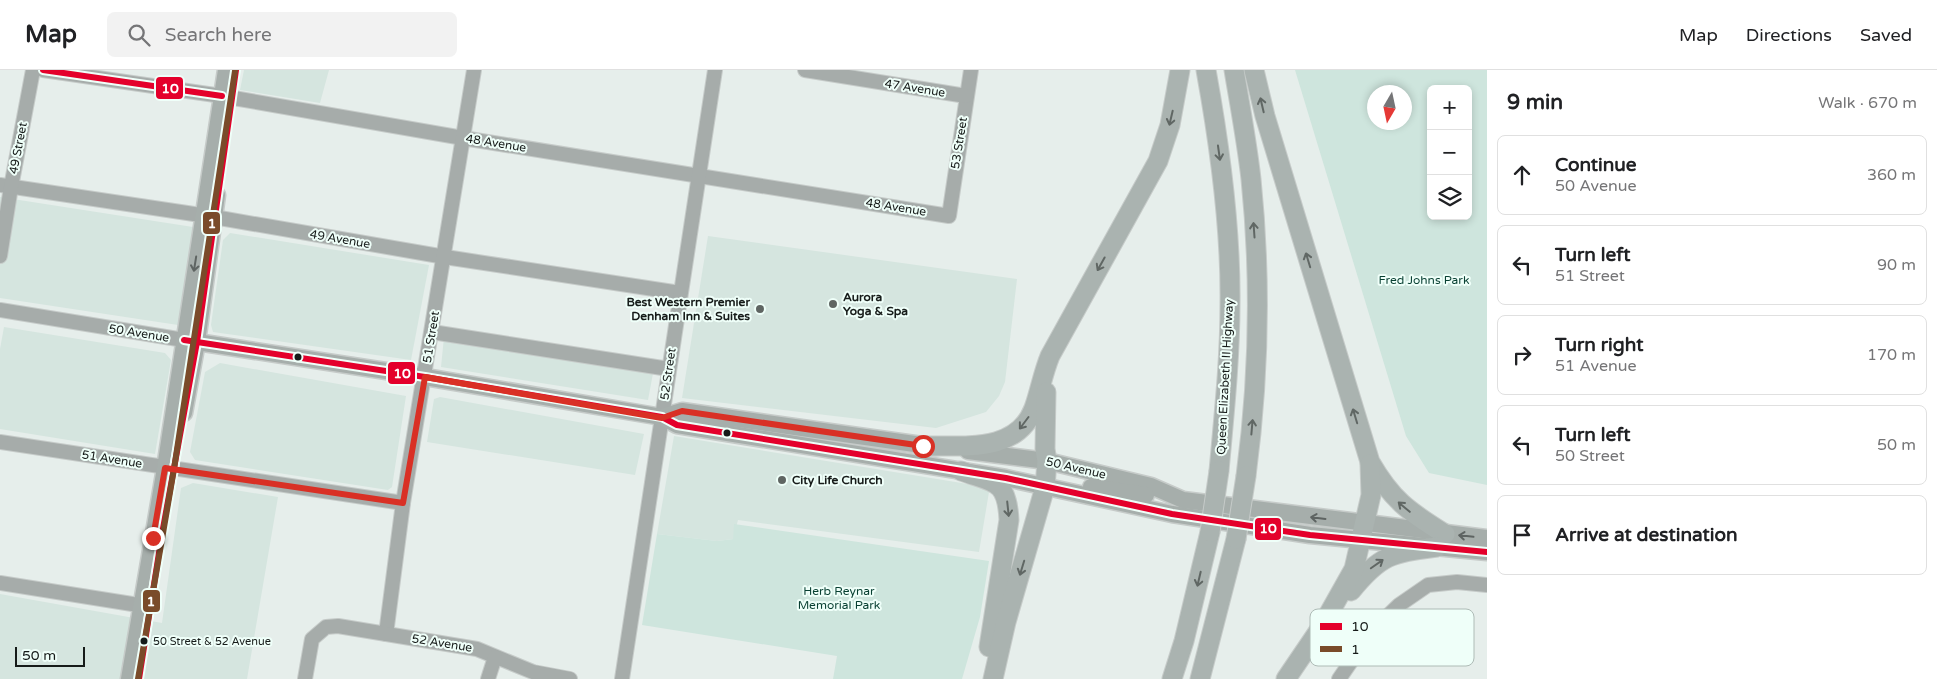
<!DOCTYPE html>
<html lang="en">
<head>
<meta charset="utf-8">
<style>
	body { margin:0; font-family:"Varela Round",sans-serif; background:#f2f2f2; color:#202124 }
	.controls { position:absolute; right:15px; top:15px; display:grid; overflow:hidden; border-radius:8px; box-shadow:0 2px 8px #0003 }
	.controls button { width:45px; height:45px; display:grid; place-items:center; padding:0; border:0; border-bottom:1px solid #e0e0e0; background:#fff; color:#202124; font:25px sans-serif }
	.compass { position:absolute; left:1367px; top:15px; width:45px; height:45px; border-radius:50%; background:#fff; box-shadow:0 2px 8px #0003; rotate:189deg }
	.scale { position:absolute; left:15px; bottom:12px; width:70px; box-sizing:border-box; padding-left:5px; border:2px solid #161b19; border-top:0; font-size:14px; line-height:18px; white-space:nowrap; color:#161b19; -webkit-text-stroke:4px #effff9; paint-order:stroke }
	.stop { position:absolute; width:15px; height:15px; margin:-11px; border:4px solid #d93025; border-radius:50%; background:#fff }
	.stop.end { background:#d93025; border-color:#fff; box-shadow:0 1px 5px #0008 }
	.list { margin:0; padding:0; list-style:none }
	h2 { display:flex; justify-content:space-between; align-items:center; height:65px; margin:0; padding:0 20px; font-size:21px }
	h2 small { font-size:16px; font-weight:400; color:#757577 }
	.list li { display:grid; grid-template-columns:32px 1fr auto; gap:15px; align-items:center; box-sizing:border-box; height:80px; margin:0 10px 10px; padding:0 10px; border:1px solid #e0e0e0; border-radius:8px }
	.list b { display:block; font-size:19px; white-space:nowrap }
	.list p { margin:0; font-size:16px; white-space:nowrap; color:#757577 }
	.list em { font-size:16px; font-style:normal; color:#757577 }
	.icon { flex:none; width:28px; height:28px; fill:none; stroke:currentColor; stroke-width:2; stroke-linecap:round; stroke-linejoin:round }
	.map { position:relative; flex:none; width:1487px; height:609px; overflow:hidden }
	header { display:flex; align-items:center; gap:30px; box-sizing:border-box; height:70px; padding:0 25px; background:#fff; border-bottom:1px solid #e0e0e0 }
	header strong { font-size:24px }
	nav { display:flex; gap:28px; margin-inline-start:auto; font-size:18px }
	.search { width:350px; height:45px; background:#f2f2f2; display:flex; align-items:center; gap:12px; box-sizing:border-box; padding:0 18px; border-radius:8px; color:#757577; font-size:19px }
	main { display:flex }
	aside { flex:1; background:#fff }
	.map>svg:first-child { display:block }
</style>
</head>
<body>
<header>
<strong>Map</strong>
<div class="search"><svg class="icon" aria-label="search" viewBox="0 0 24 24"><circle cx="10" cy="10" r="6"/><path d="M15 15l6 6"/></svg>Search here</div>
<nav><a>Map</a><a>Directions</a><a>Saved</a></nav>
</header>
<main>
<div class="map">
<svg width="1487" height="609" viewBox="0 0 1487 609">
	<rect width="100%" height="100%" fill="#e6eeeb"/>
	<g fill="#d5e5df">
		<polygon points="244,0 329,0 320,33 240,20"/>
		<polygon points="0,127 193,157 178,255 0,228"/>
		<polygon points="230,163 429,195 411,290 213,262 211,255 223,170"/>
		<polygon points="708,166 1017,209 1005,312 999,326 986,342 936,358 682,328"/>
		<polygon points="4,257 165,283 171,290 155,384 0,359 0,279"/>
		<polygon points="444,267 654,298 648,330 441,297"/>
		<polygon points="220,293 406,326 392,417 388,420 195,390 190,382 205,302"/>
		<polygon points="440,327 644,364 635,405 427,372 434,329"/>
		<polygon points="674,366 980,416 989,422 979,482 738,450 733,469 717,471 657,464"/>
		<polygon points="193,413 278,427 247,609 0,609 0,524 162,553 181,418"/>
	</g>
	<g fill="#cee5dd" fill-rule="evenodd">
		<path d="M 1295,0 L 1487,0 L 1487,415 L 1429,403 L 1406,366 ZM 1431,19 L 1468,19 L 1468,146 L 1431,146 ZM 1374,22 L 1404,22 L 1404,52 L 1374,52 Z"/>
		<polygon points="734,454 989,491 980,547 962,609 833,609 837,586 642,555 657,464 717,471 733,469"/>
	</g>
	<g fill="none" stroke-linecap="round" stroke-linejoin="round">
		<g stroke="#c6cbc9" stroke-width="16">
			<g id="minor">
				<polyline points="43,0 222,26 463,68 949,146 971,0"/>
				<polyline points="805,0 966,26"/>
				<polyline points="0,115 214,147 445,187 680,223"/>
				<polyline points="0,186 11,117 33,0"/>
				<polyline points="0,240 184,270"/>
				<polyline points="432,262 669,299"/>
				<polyline points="0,372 403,433"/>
				<polyline points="0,513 151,537"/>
				<polyline points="386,564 403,433 474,0"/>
				<polyline points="305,609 312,569 326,557 338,556 477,579 533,602 570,609"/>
				<polyline points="488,609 495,587"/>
				<polyline points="622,609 715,0"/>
				<polyline points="1339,609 1372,561 1399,535 1428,515 1457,512 1487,515"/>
			</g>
		</g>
		<g stroke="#c6cbc9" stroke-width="19">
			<g id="major">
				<polyline points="184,270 425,307 662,347 677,355 1006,408 1172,444 1310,465 1487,482"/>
				<polyline points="184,343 197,272 217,125"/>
				<polyline points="662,347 682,341 936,377"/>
				<polyline points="968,381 1047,391 1151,416 1183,430 1487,468"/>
				<polyline points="1091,417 1146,425"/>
				<polyline points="129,609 165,398 226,0"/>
			</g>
		</g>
		<g stroke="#c6cbc9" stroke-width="21">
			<g id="highway">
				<path d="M 1206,0 C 1220,77 1231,156 1230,234 C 1230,290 1224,345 1219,401"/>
				<path d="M 1234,0 C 1240,36 1247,73 1251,109 C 1261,207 1259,308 1246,406"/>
				<path d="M 1254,0 L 1265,46 L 1370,392 C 1392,430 1408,441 1445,464"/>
				<path d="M 923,376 C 962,375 1017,384 1034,338 C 1040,321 1043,303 1050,286 L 1158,91 L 1170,55 L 1180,0"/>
				<path d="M 961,401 C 994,413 1007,409 1009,450 L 989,577"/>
				<path d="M 1351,521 C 1381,484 1392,483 1437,477"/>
				<polyline points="993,609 1006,552 1045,417 1047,391 1045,379 1046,322"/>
				<polyline points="1172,609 1184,571 1210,462"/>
				<polyline points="1200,609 1236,469"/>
				<polyline points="1286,609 1322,556 1354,499 1371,425 1370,394"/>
			</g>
		</g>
		<use href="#minor" stroke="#a6acaa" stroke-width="14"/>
		<use href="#major" stroke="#a6aeab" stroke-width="16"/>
		<use href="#highway" stroke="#aab3b0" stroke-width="19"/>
		<g stroke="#c6cbc9" stroke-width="21" stroke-linecap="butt">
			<g id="highway-bridge">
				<polyline points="1210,462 1219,401"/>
				<polyline points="1236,469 1246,406"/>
			</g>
		</g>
		<use href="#highway-bridge" stroke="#aab3b0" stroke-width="19"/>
		<g stroke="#effff9" stroke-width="10">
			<g id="bus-1">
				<polyline points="43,0 222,26"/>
				<polyline points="184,270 425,307 662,347 677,355 1006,408 1172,444 1310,465 1487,482"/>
				<polyline points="139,609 162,464 197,272 236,0"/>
			</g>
		</g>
		<g stroke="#effff9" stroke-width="10">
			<polyline id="bus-2" points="138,609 174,399 235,1"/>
		</g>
		<use href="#bus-1" stroke="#e4002b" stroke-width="6"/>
		<use href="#bus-2" stroke="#7a4b2a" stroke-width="6"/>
	</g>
	<defs><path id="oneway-shaft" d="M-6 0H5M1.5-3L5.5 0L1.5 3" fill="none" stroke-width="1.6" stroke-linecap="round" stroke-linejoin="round" transform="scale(1.25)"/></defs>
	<g stroke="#606764">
		<use href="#oneway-shaft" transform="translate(1262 35) rotate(-103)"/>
		<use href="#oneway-shaft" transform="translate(1171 48) rotate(103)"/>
		<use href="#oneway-shaft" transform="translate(1219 83) rotate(82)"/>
		<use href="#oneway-shaft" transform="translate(1254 160) rotate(-94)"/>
		<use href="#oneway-shaft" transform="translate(1308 190) rotate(-107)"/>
		<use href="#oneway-shaft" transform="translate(1101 194) rotate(119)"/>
		<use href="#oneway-shaft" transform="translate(1355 346) rotate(-107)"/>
		<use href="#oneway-shaft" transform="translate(1024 353) rotate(127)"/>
		<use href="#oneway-shaft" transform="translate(1252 357) rotate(-85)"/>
		<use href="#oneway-shaft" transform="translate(1404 437) rotate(-140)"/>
		<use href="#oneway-shaft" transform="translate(1008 439) rotate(84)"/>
		<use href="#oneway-shaft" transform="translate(1377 494) rotate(-35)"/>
		<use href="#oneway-shaft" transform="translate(1022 498) rotate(107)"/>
		<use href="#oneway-shaft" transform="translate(1199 509) rotate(103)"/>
	</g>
	<g stroke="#5e6462">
		<use href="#oneway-shaft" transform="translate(195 194) rotate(99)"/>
		<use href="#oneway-shaft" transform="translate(1318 448) rotate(-173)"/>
		<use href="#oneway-shaft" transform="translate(1466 466) rotate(-174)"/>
	</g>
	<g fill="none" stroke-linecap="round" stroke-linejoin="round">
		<polyline stroke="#d93025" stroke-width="6" points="153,468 165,398 403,433 425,307 662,348 682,341 923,376"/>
	</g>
	<g fill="#5f6562" stroke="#effff9" stroke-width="2">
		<circle cx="833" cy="234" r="5"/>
		<circle cx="760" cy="239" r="5"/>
		<circle cx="782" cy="410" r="5"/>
	</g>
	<g fill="#161b19" stroke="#effff9" stroke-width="2">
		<circle cx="298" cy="287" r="4.5"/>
		<circle cx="727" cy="363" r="4.5"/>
		<circle cx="144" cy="571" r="4.5"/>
	</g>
	<g text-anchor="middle" stroke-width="4" stroke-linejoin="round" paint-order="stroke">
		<g font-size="11" fill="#161b19" stroke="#effff9" text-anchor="start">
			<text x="153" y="575">50 Street &amp; 52 Avenue</text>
		</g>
		<g font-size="12" fill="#161b19" stroke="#effff9">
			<text transform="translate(915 18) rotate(9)" y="4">47 Avenue</text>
			<text transform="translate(496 73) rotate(9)" y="4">48 Avenue</text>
			<text transform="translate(959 73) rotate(-81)" y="4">53 Street</text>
			<text transform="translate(18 78) rotate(-79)" y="4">49 Street</text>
			<text transform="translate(896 137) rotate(9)" y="4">48 Avenue</text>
			<text transform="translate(340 169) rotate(10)" y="4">49 Avenue</text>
			<text transform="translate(139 263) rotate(9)" y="4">50 Avenue</text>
			<text transform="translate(431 267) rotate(-81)" y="4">51 Street</text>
			<text transform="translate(668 304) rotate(-82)" y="4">52 Street</text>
			<text transform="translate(1225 307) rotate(-87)" y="4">Queen Elizabeth II Highway</text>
			<text transform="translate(112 389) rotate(9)" y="4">51 Avenue</text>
			<text transform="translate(1076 398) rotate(13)" y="4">50 Avenue</text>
			<text transform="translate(442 573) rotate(9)" y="4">52 Avenue</text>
		</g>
		<g font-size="12" fill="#073f31" stroke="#effff9">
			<text x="1424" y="214">Fred Johns Park</text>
			<text x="839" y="525">Herb Reynar<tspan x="839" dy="14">Memorial Park</tspan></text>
		</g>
		<g font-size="12" font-weight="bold" fill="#161b19" stroke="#effff9" text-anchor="start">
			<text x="843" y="231">Aurora<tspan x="843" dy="14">Yoga &amp; Spa</tspan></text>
			<text x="750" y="236" text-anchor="end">Best Western Premier<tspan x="750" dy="14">Denham Inn &amp; Suites</tspan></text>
			<text x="792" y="414">City Life Church</text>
		</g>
	</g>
	<rect x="1310" y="539" width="164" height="57" rx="8" fill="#effff9" stroke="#aebbb6" stroke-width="1"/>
	<rect x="1320" y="553" width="22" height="7" fill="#e4002b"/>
	<rect x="1320" y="576" width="22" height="6" fill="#7a4b2a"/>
	<g font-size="14" fill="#161b19">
		<text x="1351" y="561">10</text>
		<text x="1351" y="584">1</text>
	</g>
	<g stroke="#effff9" stroke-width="2">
		<rect x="155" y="6" width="29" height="24" rx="5" fill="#e4002b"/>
		<rect x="202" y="141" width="19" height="24" rx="5" fill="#7a4b2a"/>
		<rect x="387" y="291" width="29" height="24" rx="5" fill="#e4002b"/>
		<rect x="1254" y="447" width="28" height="24" rx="5" fill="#e4002b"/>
		<rect x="142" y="519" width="19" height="24" rx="5" fill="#7a4b2a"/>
	</g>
	<g font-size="14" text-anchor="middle" font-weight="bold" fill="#fff">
		<text x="170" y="23">10</text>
		<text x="212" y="158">1</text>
		<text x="402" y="308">10</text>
		<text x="1268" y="463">10</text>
		<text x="151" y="536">1</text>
	</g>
</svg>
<div class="controls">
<button>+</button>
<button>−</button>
<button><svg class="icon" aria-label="layers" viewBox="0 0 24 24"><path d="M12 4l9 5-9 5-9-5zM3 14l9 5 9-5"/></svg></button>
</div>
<svg class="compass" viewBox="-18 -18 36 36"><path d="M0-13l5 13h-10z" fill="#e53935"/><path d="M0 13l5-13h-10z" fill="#757577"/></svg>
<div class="scale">50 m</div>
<div class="stop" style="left:923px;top:376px"></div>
<div class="stop end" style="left:153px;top:468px"></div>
</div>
<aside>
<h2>9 min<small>Walk · 670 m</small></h2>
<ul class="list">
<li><svg class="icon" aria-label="ahead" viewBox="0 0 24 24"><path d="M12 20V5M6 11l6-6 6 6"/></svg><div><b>Continue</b><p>50 Avenue</p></div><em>360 m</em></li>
<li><svg class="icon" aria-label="left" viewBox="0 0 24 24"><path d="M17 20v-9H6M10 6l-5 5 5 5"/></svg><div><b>Turn left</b><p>51 Street</p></div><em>90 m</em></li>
<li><svg class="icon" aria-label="right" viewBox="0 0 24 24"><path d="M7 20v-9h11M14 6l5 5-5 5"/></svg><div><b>Turn right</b><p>51 Avenue</p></div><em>170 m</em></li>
<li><svg class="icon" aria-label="left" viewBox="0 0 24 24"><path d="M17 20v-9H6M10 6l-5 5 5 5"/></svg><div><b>Turn left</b><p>50 Street</p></div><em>50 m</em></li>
<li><svg class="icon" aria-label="arrive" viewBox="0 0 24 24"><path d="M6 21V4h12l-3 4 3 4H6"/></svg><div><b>Arrive at destination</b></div></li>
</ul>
</aside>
</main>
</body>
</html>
